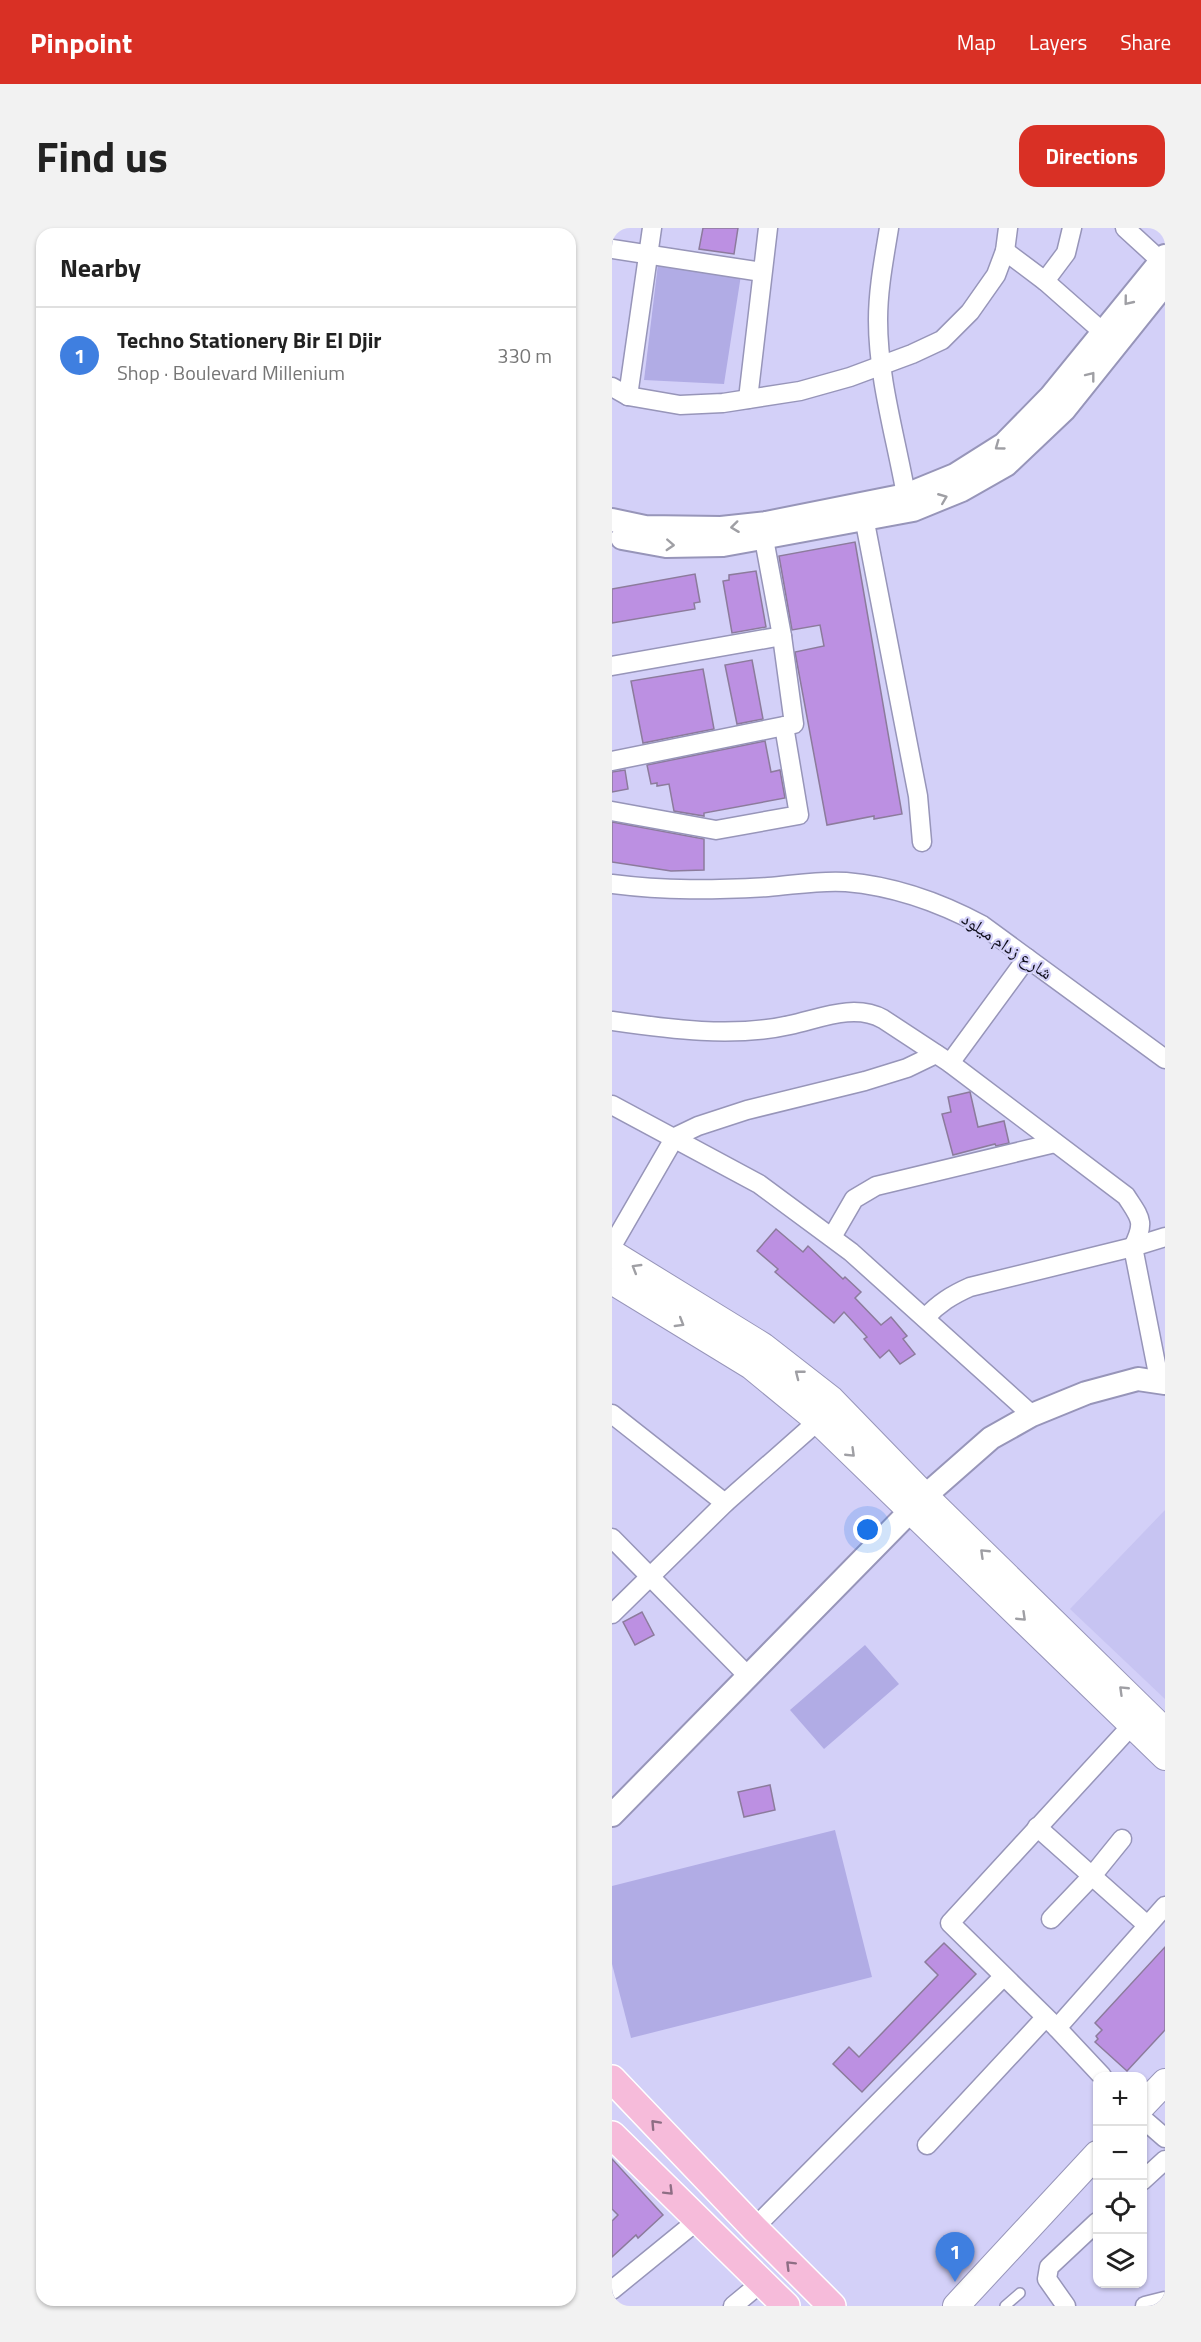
<!DOCTYPE html>
<html lang="en">
<head>
<meta charset="utf-8">
<style>
	body { margin:0; font-family:"Titillium Web","Noto Naskh Arabic",sans-serif; background:#f2f2f2; color:#222 }
	.controls { position:absolute; right:18px; bottom:18px; display:grid; overflow:hidden; border-radius:12px; box-shadow:0 2px 4px #0004 }
	.controls button { width:54px; height:54px; display:grid; place-items:center; padding:0; border:0; border-bottom:2px solid #e0e0e0; background:#fff; color:#222; font:30px sans-serif }
	.you { position:absolute; left:256px; top:1302px; width:21px; height:21px; margin:-15px; border:4px solid #fff; border-radius:50%; background:#1a73e8; box-shadow:0 0 0 9px #1a73e833 }
	.badge { display:grid; place-items:center; width:39px; height:39px; border-radius:50%; background:#d93025; color:#fff; font-size:20px; font-weight:700 }
	.pin { position:absolute; translate:-50% -50px; filter:drop-shadow(0 2px 3px #0008) }
	.pin::after { content:''; position:absolute; top:32px; width:21px; height:18px; background:inherit; clip-path:polygon(0 0,100% 0,50% 100%) }
	.list { margin:0; padding:0; list-style:none }
	h2 { display:flex; justify-content:space-between; align-items:center; height:78px; margin:0; padding:0 24px; font-size:26px }
	h2 small { font-size:20px; font-weight:400; color:#767676 }
	.list li { display:grid; grid-template-columns:39px 1fr auto; gap:18px; align-items:center; box-sizing:border-box; height:96px; padding:0 24px; border-top:2px solid #e0e0e0 }
	.list b { display:block; font-size:22px; white-space:nowrap }
	.list p { margin:0; font-size:20px; white-space:nowrap; color:#767676 }
	.list em { font-size:20px; font-style:normal; color:#767676 }
	.icon { flex:none; width:33px; height:33px; fill:none; stroke:currentColor; stroke-width:2; stroke-linecap:round; stroke-linejoin:round }
	.map { position:relative; flex:none; width:553px; height:2078px; overflow:hidden; border-radius:18px }
	header { display:flex; align-items:center; gap:36px; box-sizing:border-box; height:84px; padding:0 30px; background:#d93025; color:#fff }
	header strong { font-size:28px }
	nav { display:flex; gap:33px; margin-inline-start:auto; font-size:21px }
	.intro { display:flex; align-items:center; justify-content:space-between; box-sizing:border-box; height:144px; padding:0 36px }
	h1 { margin:0; font-size:42px }
	.button { padding:15px 27px; border-radius:18px; background:#d93025; color:#fff; font-size:21px; font-weight:700 }
	main { display:flex; gap:36px; padding:0 36px }
	aside { flex:1; background:#fff; border-radius:18px; box-shadow:0 2px 4px #0004 }
	.map>svg:first-child { display:block }
</style>
</head>
<body>
<header>
<strong>Pinpoint</strong>
<nav><a>Map</a><a>Layers</a><a>Share</a></nav>
</header>
<div class="intro"><h1>Find us</h1><a class="button">Directions</a></div>
<main>
<aside>
<h2>Nearby<small></small></h2>
<ul class="list">
<li><span class="badge" style="background:#3f7fe0">1</span><div><b>Techno Stationery Bir El Djir</b><p>Shop · Boulevard Millenium</p></div><em>330 m</em></li>
</ul>
</aside>
<div class="map">
<svg width="553" height="2078" viewBox="0 0 553 2078">
	<rect width="100%" height="100%" fill="#d3d0f8"/>
	<polygon fill="#c7c4f2" points="553,1282 553,1471 458,1381"/>
	<g fill="#b1ace5">
		<polygon points="46,36 129,47 112,156 32,152"/>
		<polygon points="253,1417 287,1456 212,1521 178,1482"/>
		<polygon points="223,1602 260,1749 19,1810 0,1736 0,1658"/>
	</g>
	<g fill="#bc90e2" stroke="#8c7b9c" stroke-width="1.5">
		<polygon points="91,0 126,0 122,26 87,21"/>
		<polygon points="243,314 290,586 262,591 262,588 215,597 183,424 212,418 208,397 180,402 167,328"/>
		<polygon points="144,343 154,399 120,405 111,353 117,352 117,347"/>
		<polygon points="83,346 88,374 82,375 83,381 0,395 0,361"/>
		<polygon points="140,432 151,491 125,496 113,437"/>
		<polygon points="91,441 102,501 31,515 19,453"/>
		<polygon points="153,513 159,544 168,542 173,570 92,585 92,588 62,583 57,556 45,558 45,555 39,556 35,537"/>
		<polygon points="13,542 16,561 0,564 0,544"/>
		<polygon points="0,594 92,611 92,642 59,643 0,634"/>
		<polygon points="358,864 366,899 392,893 397,915 384,918 383,916 341,927 330,886 339,884 336,869"/>
		<polygon points="164,1001 191,1024 196,1018 231,1051 233,1049 249,1064 243,1070 269,1097 279,1089 295,1108 291,1111 303,1126 288,1136 277,1122 268,1130 252,1111 255,1109 232,1084 222,1095 163,1044 166,1041 145,1023"/>
		<polygon points="30,1384 42,1407 23,1417 11,1394"/>
		<polygon points="158,1557 163,1582 132,1589 126,1564"/>
		<polygon points="332,1715 364,1746 250,1864 221,1836 237,1819 247,1829 326,1747 313,1734"/>
		<polygon points="553,1719 553,1802 515,1843 483,1814 486,1811 484,1808 490,1802 483,1795"/>
		<polygon points="0,1931 51,1987 26,2010 24,2007 0,2029 0,1993 6,1987 0,1981"/>
	</g>
	<g fill="none" stroke-linecap="round" stroke-linejoin="round">
		<g stroke="#9795b9" stroke-width="12">
			<polyline id="service" points="393,2078 408,2065"/>
		</g>
		<g stroke="#9795b9" stroke-width="21">
			<g id="minor">
				<path d="M 277,0 C 272,31 266,61 266,92 C 266,151 284,210 294,267 L 300,279"/>
				<polyline points="513,0 549,33"/>
				<polyline points="0,21 150,44"/>
				<polyline points="393,23 433,53 501,113"/>
				<polyline points="433,53 454,25 460,0"/>
				<polyline points="0,159 16,168 68,177 111,175 188,163 238,149 300,126 330,112 358,84 384,47 393,23 396,0"/>
				<polyline points="16,168 40,0"/>
				<polyline points="136,171 156,0"/>
				<polyline points="250,279 306,568 310,614"/>
				<polyline points="0,438 170,408"/>
				<polyline points="0,533 182,496 170,408 152,311"/>
				<polyline points="0,583 104,602 187,587 172,498"/>
				<path d="M 0,656 C 54,663 102,662 156,659 C 182,657 208,652 234,654 C 281,658 329,675 370,697 L 553,831"/>
				<path d="M 0,793 C 57,801 121,810 178,797 C 207,791 242,775 271,791 L 338,835 L 514,968 C 528,990 534,993 521,1019 L 546,1146"/>
				<polyline points="338,835 415,730"/>
				<polyline points="0,877 147,956 239,1024 420,1187"/>
				<polyline points="220,1009 242,971 264,958 443,915"/>
				<polyline points="0,1018 63,909 86,898 135,882 253,853 295,840 324,826"/>
				<path d="M 313,1090 C 327,1075 340,1067 358,1059 L 521,1019 L 553,1009"/>
				<polyline points="0,1186 113,1275"/>
				<polyline points="0,1310 135,1447"/>
				<polyline points="0,1386 113,1275 206,1193 212,1183"/>
				<polyline points="425,1599 535,1697"/>
				<polyline points="439,1691 480,1648 510,1611"/>
				<polyline points="445,1800 553,1678"/>
				<polyline points="490,1848 445,1800 338,1695 520,1497"/>
				<polyline points="530,1890 553,1910"/>
				<polyline points="315,1917 433,1790"/>
				<polyline points="530,1953 553,1932"/>
				<polyline points="142,2000 391,1749"/>
				<polyline points="0,2062 86,1992"/>
				<polyline points="121,2078 150,2054"/>
				<polyline points="454,2078 435,2051 437,2039 485,1994"/>
				<polyline points="533,2078 553,2073"/>
			</g>
		</g>
		<g stroke="#9795b9" stroke-width="26">
			<g id="tertiary">
				<polyline points="0,292 33,299 109,300 154,295 294,267 343,247 392,216 439,168 553,28"/>
				<polyline points="10,310 54,318 111,317 301,282 350,262 394,237 452,182 553,56"/>
				<polyline points="0,1587 313,1268 379,1210 420,1187 474,1165 526,1151 553,1155"/>
			</g>
		</g>
		<g stroke="#9795b9" stroke-width="28">
			<g id="secondary">
				<polyline points="0,1025 151,1118 219,1171 313,1268 553,1503"/>
				<polyline points="0,1053 139,1138 206,1193 553,1529"/>
				<polyline points="530,1878 553,1854"/>
				<polyline points="344,2078 485,1926"/>
			</g>
		</g>
		<g stroke="#fff" stroke-width="30">
			<g id="primary">
				<polyline points="0,1851 142,2000 220,2078"/>
				<polyline points="0,1907 174,2078"/>
			</g>
		</g>
		<use href="#service" stroke="#fff" stroke-width="9"/>
		<use href="#minor" stroke="#fff" stroke-width="18"/>
		<use href="#tertiary" stroke="#fff" stroke-width="22"/>
		<use href="#secondary" stroke="#fff" stroke-width="26"/>
		<use href="#primary" stroke="#f6bbda" stroke-width="27"/>
	</g>
	<defs><path id="oneway-chevron" d="M-2-3.5L2.5 0L-2 3.5" fill="none" stroke-width="1.6" stroke-linecap="round" stroke-linejoin="round" transform="scale(1.5)"/></defs>
	<g stroke="#9f9fa4">
		<use href="#oneway-chevron" transform="translate(516 73) rotate(129)"/>
		<use href="#oneway-chevron" transform="translate(479 148) rotate(-52)"/>
		<use href="#oneway-chevron" transform="translate(387 218) rotate(144)"/>
		<use href="#oneway-chevron" transform="translate(331 270) rotate(-22)"/>
		<use href="#oneway-chevron" transform="translate(123 299) rotate(173)"/>
		<use href="#oneway-chevron" transform="translate(58 317) rotate(3)"/>
		<use href="#oneway-chevron" transform="translate(24 1040) rotate(-149)"/>
		<use href="#oneway-chevron" transform="translate(68 1095) rotate(31)"/>
		<use href="#oneway-chevron" transform="translate(187 1146) rotate(-142)"/>
		<use href="#oneway-chevron" transform="translate(239 1225) rotate(44)"/>
		<use href="#oneway-chevron" transform="translate(372 1325) rotate(-136)"/>
		<use href="#oneway-chevron" transform="translate(410 1389) rotate(44)"/>
		<use href="#oneway-chevron" transform="translate(511 1462) rotate(-136)"/>
	</g>
	<g stroke="#8e6e84">
		<use href="#oneway-chevron" transform="translate(43 1896) rotate(-133)"/>
		<use href="#oneway-chevron" transform="translate(57 1963) rotate(45)"/>
		<use href="#oneway-chevron" transform="translate(178 2037) rotate(-135)"/>
	</g>
	<g text-anchor="middle" stroke-width="4.5" stroke-linejoin="round" paint-order="stroke">
		<g font-size="18" fill="#100f1c" stroke="#d3d0f8">
			<text transform="translate(395 718) rotate(34)" y="6">شارع زدام ميلود</text>
		</g>
	</g>
</svg>
<div class="controls">
<button>+</button>
<button>−</button>
<button><svg class="icon" aria-label="locate" viewBox="0 0 24 24"><circle cx="12" cy="12" r="6"/><path d="M12 2v4M12 18v4M2 12h4M18 12h4"/></svg></button>
<button><svg class="icon" aria-label="layers" viewBox="0 0 24 24"><path d="M12 4l9 5-9 5-9-5zM3 14l9 5 9-5"/></svg></button>
</div>
<div class="you"></div>
<div class="pin badge" style="left:343px;top:2054px;background:#3f7fe0">1</div>
</div>
</main>
</body>
</html>
